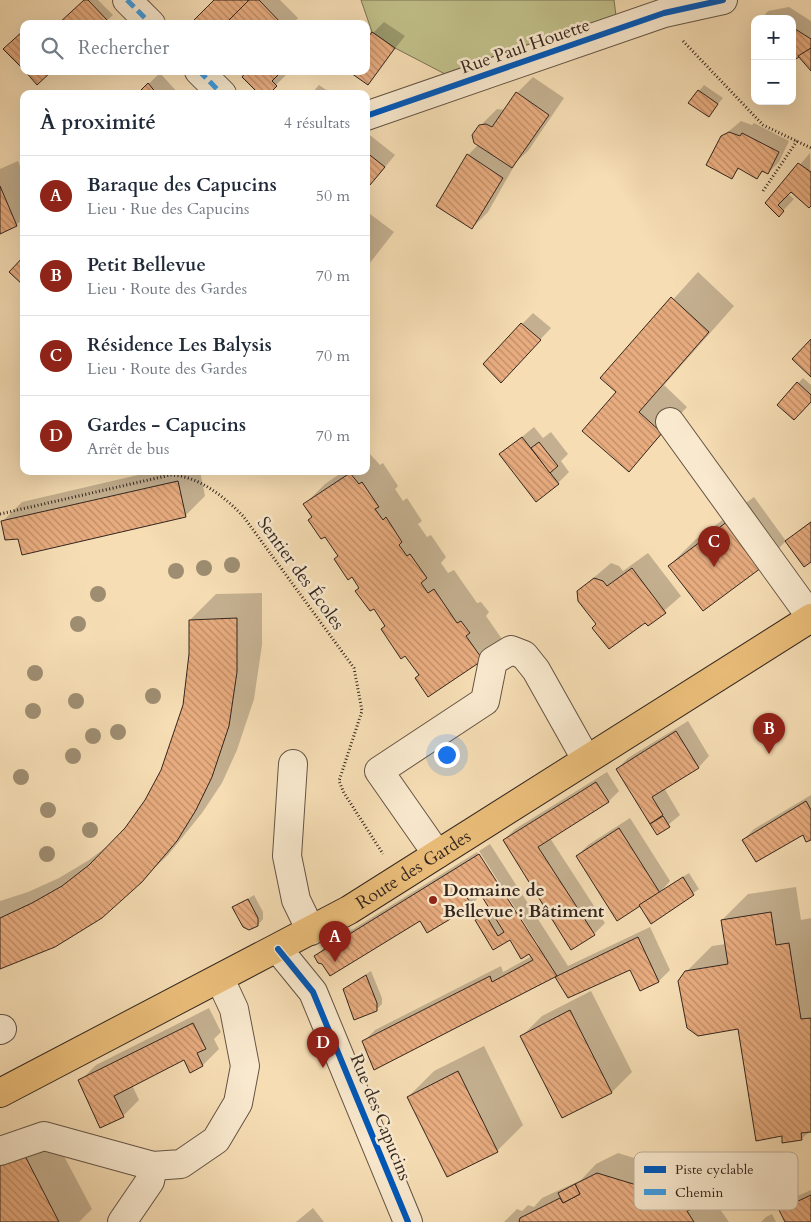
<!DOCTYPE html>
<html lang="fr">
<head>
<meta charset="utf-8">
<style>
	body { margin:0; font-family:Cardo,serif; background:#f6f6f7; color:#1f2937 }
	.controls { position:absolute; right:15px; top:15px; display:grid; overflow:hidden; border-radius:10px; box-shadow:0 5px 20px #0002 }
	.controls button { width:45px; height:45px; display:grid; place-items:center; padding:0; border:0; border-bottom:1px solid #e0e1e3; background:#fff; color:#1f2937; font:25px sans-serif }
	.you { position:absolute; left:446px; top:754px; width:18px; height:18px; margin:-12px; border:4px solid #fff; border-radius:50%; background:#1a73e8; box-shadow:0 0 0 8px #1a73e833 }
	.badge { display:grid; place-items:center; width:32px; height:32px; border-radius:50%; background:#8f2418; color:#fff; font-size:16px; font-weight:700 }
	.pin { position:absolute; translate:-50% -41px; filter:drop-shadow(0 1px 2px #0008) }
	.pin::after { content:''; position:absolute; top:26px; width:18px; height:15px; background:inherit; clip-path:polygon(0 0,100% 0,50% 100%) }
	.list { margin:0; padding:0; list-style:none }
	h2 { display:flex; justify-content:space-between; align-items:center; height:65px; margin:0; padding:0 20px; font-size:21px }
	h2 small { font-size:16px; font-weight:400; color:#747a83 }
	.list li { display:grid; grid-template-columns:32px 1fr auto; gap:15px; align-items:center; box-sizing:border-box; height:80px; padding:0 20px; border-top:1px solid #e0e1e3 }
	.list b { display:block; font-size:19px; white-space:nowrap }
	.list p { margin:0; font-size:16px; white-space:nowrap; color:#747a83 }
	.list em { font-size:16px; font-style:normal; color:#747a83 }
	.icon { flex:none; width:28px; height:28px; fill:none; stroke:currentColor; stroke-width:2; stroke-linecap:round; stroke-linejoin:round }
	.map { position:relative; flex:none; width:811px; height:1222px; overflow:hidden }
	.search { position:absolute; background:#fff; box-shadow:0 5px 20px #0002; left:20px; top:20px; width:350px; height:55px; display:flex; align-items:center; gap:12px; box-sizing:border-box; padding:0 18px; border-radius:10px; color:#747a83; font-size:19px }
	.panel { position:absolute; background:#fff; box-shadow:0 5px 20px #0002; left:20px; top:90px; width:350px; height:385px; border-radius:10px }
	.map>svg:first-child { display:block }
</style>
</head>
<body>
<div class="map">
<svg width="811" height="1222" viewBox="0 0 811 1222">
	<defs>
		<pattern id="building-back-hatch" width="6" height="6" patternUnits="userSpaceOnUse" patternTransform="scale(1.25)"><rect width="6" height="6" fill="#e8ac7f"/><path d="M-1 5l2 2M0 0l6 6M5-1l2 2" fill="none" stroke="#bd8c67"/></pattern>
	</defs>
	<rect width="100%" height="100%" fill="#f6ddb4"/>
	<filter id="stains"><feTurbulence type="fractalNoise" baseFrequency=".004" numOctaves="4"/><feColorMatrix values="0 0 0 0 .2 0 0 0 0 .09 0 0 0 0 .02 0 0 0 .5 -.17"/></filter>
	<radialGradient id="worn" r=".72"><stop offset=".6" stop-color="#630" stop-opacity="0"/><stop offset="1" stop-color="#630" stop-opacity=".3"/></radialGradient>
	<polygon fill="#c1c08a" stroke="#7a7354" points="361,0 614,0 616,16 445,74 395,48 372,32"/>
	<g fill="#0003">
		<polygon points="85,0 98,0 113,15 103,24"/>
		<polygon points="215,0 280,0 298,18 293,24 192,24"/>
		<polygon points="789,7 811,21 811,70 799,55 792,55 792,19 761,19 768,11"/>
		<polygon points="384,22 405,36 368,83 366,71 373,33"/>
		<polygon points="238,71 284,71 287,74 267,94 261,94"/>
		<polygon points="160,73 179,94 138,94"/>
		<polygon points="533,77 564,98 528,151 517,161 488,212 472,228 468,155 478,145 480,126 497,109 506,110 517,93"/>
		<polygon points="319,85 328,91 326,94 311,94"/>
		<polygon points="704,85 723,98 709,115 690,102"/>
		<polygon points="741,121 752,125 754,123 789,141 779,162 768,173 764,171 757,177 740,168 731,177 722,137"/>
		<polygon points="366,132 395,155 381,172 366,180"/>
		<polygon points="810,153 811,204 791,191 788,194 794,199 779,215 767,203"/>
		<polygon points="18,161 24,175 24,218 16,225 0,233 0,169"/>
		<polygon points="366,211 394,232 366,268"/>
		<polygon points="698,272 734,306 664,385 687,407 629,470 618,392 602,378"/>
		<polygon points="533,313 551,328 512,370 522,324"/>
		<polygon points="803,378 811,385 811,400 778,405"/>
		<polygon points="534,427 543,438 551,432 568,454 561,461 569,472 558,483 501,454"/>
		<polygon points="370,454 380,465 383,463 398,486 395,489 403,501 407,498 422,521 418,524 427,537 431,535 446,557 441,563 448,573 454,570 477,603 481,602 489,612 486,616 502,639 482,659 420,674 305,504 325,484 344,471 366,471 366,457"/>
		<polygon points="155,471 200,471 205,496 185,516 2,522 22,502"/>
		<polygon points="754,497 786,541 760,567 669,566 695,540"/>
		<polygon points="811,521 811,560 787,541"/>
		<polygon points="648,553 681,596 648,625 646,622 597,624 578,591 611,563 619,566 623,571"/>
		<polygon points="262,593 262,645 254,699 237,750 222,783 202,813 168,855 141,881 0,968 0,901 28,892 59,878 89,860 113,842 126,829 146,800 169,755 180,722 191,654 190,620 216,594"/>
		<polygon points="688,721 709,756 699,767 664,788 680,815 657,834 617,769 628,758"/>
		<polygon points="607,772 619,791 608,802 550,838 605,923 594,934 504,840 515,829"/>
		<polygon points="811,795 811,838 803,833 743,840 754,829"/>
		<polygon points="630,818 670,881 662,890 689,873 699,889 651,922 641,904 577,856 588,845"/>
		<polygon points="490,844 568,966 650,927 670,970 659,981 641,990 631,968 568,997 556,976 364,1041 375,1030 501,966 503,972 532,956 510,939 493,948 477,920 491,908 482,894 471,905 420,920 323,963 315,956 326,946 477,852 536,946 539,946 479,851"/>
		<polygon points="796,887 801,920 811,918 811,1131 801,1139 783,1135 739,1027 686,972 712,946 726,944 722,920 748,894"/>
		<polygon points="254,895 263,912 263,919 258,925 233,908"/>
		<polygon points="371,971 382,998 382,1004 376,1010 344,989"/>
		<polygon points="591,991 632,1072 612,1092 563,1116 522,1036 542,1016"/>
		<polygon points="209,1008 221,1032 214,1039 219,1049 203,1065 190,1071 185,1058 132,1085 139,1100 123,1116 80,1081 96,1065"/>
		<polygon points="484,1046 523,1125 497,1151 408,1097 434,1071"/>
		<polygon points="48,1126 92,1209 79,1222 1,1222 0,1152"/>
		<polygon points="618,1153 706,1180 711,1188 707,1191 729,1222 504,1222 517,1209 522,1211 528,1205 534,1207 542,1198 581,1180 596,1164"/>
		<polygon points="811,1190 811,1222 786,1222 780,1210 791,1199"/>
		<polygon points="313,1208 324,1222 296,1222"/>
		<polygon points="772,1214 776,1222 761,1222 766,1217"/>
	</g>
	<g fill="url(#building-back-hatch)" stroke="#33261f">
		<polygon points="84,0 88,0 108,21 105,24 58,24"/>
		<polygon points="214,0 248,0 248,1 225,24 190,24"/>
		<polygon points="249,0 259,0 282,24 225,24"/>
		<polygon points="792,27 811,39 811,48 796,59 792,56"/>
		<polygon points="23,31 24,32 24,70 3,49"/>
		<polygon points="372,32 395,48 368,85 348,71 366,71 366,40"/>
		<polygon points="811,48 811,71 798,56"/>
		<polygon points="25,71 52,71 37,85"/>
		<polygon points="247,71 282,71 272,81 277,86 269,94 259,94 242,77"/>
		<polygon points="148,83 157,94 137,94"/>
		<polygon points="698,90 718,104 709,117 688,103"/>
		<polygon points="516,92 549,115 512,168 474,143 472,135 479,125 486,124 492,127"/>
		<polygon points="729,132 740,136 742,133 779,152 768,174 762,171 757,179 738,168 732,179 706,165 721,136"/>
		<polygon points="366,152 385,167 370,185 366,182"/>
		<polygon points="467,154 503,178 472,229 436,206"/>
		<polygon points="798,163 811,172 811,206 809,208 791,192 778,205 784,211 779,217 765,203"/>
		<polygon points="0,186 17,226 0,234"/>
		<polygon points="24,256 24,286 9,272"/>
		<polygon points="671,297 709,332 639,412 662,433 629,472 582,431 616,392 600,378"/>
		<polygon points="521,323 541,340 501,383 483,364"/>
		<polygon points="811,339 811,377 792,359"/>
		<polygon points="797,382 811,395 811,402 794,420 777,405"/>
		<polygon points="522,437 559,484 536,502 499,454"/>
		<polygon points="539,442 558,466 550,473 531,448"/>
		<polygon points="350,473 359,484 362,482 379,507 375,509 383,520 386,517 402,542 399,545 407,556 410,554 427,578 421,583 428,593 434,589 457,623 461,621 470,633 466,636 483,660 428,697 415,678 419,675 405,656 401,659 381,629 385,626 374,609 370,611 355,591 359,588 352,577 348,580 334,559 338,556 325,537 321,539 308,520 312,517 303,504"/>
		<polygon points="178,481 186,517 22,555 18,539 5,540 1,521"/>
		<polygon points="728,521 761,568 703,611 668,566"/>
		<polygon points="811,522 811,562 804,567 785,541"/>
		<polygon points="632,568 666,613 648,626 645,623 609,649 592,628 596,624 578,601 577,591 594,578 603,581 607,586"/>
		<polygon points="237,618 237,672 229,726 212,777 196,810 177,841 142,882 102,918 55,947 0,969 0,918 32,903 62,886 89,865 125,828 145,800 161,770 183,705 189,654 189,620"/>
		<polygon points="676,731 699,768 652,797 663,815 650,824 616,769"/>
		<polygon points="596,782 609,802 538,847 595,935 571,950 503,840"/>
		<polygon points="806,801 811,810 811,840 806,842 803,835 756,862 742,840"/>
		<polygon points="663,816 670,827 657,835 650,824"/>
		<polygon points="619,828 660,893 617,921 576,856"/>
		<polygon points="479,854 557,976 374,1070 362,1041 490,976 492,982 533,960 529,954 521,959 510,940 493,950 475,920 485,914 498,936 504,932 476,887 465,894 472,906 427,933 420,921 330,976 322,964 318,963 314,956"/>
		<polygon points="683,877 694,895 651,924 639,905"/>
		<polygon points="248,899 258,918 258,926 249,930 243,927 232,907"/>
		<polygon points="771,912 776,945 789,943 801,1019 811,1018 811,1132 801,1133 802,1140 782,1143 782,1136 756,1141 738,1029 698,1036 687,1028 678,981 685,971 728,964 721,920"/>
		<polygon points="638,937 659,982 640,991 630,970 568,998 555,977"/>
		<polygon points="366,975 377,1003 377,1011 354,1020 343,989"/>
		<polygon points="570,1010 612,1093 562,1118 520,1036"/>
		<polygon points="193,1023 206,1049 197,1053 203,1066 190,1073 184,1060 114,1096 124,1117 100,1128 78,1080"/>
		<polygon points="458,1071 498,1152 447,1177 407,1097"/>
		<polygon points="22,1150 59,1222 0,1222 0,1162"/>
		<polygon points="597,1173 686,1200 692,1209 687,1211 694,1222 519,1222 520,1218 560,1198 563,1203 580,1194 575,1184"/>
		<polygon points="575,1184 580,1194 563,1203 558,1193"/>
		<polygon points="811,1195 811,1222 785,1222 779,1210"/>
	</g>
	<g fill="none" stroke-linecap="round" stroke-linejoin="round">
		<g stroke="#645444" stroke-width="30">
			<g id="minor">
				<polyline points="127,0 151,24"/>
				<polyline points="199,71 222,94"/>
				<polyline points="366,116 664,13 723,0"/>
				<polyline points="670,422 811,617"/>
				<polyline points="293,764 287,856 296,900 311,931"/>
				<polyline points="437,854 379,771 485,701 493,661 511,650 524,655 536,670 586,759"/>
				<polyline points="278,949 313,992 408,1222"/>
				<polyline points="0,1030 2,1029"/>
				<polyline points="0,1151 44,1136 153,1166 181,1164 216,1140 238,1103 245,1066 234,1009 220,979"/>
				<polyline points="122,1222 150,1181 153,1166"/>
			</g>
		</g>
		<g stroke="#33261f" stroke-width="30">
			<g id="major">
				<path id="s1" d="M 0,1093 L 349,910 L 811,618"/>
			</g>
		</g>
		<g stroke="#33261f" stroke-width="3" stroke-dasharray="1 2.5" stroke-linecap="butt">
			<polyline points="683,41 763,125 811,148"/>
			<polyline points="763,191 797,141"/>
			<path d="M 0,514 L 170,475 C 197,475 225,497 243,516 L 354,668 L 362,711 L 339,781 L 344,793 L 383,854"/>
		</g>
		<use href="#minor" stroke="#f9e9ce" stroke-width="28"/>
		<use href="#major" stroke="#ebbe7a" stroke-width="28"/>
		<g stroke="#3e9ce0" stroke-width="5" stroke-dasharray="10 5" stroke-linecap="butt">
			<polyline points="127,0 151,24"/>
			<polyline points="199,71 222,94"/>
		</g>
		<g stroke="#f9e9ce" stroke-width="9">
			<g id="cycleway">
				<polyline points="366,116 664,13 723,0"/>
				<polyline points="278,949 313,992 408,1222"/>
			</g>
		</g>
		<use href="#cycleway" stroke="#0057b8" stroke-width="6"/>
	</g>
	<g fill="#9e8d71">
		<circle cx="232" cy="565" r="8"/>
		<circle cx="204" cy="568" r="8"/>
		<circle cx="176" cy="571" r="8"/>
		<circle cx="98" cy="594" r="8"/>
		<circle cx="78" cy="624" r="8"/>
		<circle cx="35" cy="673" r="8"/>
		<circle cx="153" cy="696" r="8"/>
		<circle cx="76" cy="701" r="8"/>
		<circle cx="33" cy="711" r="8"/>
		<circle cx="118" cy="732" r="8"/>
		<circle cx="93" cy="736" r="8"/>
		<circle cx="73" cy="756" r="8"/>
		<circle cx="21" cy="777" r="8"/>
		<circle cx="48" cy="810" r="8"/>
		<circle cx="90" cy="830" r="8"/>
		<circle cx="47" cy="854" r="8"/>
	</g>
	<circle fill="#8f2418" stroke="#f9e9ce" stroke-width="2" cx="433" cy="900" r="5"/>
	<g text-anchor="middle" stroke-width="5" stroke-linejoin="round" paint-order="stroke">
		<g font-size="18" fill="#33261f" stroke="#f9e9ce">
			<text transform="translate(525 46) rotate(-19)" y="6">Rue Paul Houette</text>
			<text transform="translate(301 573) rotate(54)" y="6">Sentier des Écoles</text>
			<text dy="6" stroke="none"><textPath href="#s1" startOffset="470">Route des Gardes</textPath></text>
			<text transform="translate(381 1117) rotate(68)" y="6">Rue des Capucins</text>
		</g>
		<g font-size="18" font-weight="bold" fill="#33261f" stroke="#f9e9ce" text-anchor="start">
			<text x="443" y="896">Domaine de<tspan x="443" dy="21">Bellevue : Bâtiment</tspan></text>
		</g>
	</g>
	<rect x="634" y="1152" width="164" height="58" rx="8" fill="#f9e9ce" stroke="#beae9a" stroke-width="1"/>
	<rect x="644" y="1166" width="22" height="7" fill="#0057b8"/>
	<rect x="644" y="1189" width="22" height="6" fill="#3e9ce0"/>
	<g font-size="14" fill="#33261f">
		<text x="675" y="1174">Piste cyclable</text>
		<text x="675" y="1197">Chemin</text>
	</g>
	<rect width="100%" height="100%" filter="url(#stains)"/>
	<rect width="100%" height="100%" fill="url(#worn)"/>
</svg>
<div class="controls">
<button>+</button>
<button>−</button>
</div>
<div class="you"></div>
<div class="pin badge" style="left:335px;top:962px">A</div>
<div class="pin badge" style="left:769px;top:754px">B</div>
<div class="pin badge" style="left:714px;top:567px">C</div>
<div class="pin badge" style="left:323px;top:1068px">D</div>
<div class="search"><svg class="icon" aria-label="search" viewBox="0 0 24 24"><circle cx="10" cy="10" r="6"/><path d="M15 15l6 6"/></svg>Rechercher</div>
<section class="panel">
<h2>À proximité<small>4 résultats</small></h2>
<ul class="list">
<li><span class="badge">A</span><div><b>Baraque des Capucins</b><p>Lieu · Rue des Capucins</p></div><em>50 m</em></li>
<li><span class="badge">B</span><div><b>Petit Bellevue</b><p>Lieu · Route des Gardes</p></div><em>70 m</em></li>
<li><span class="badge">C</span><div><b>Résidence Les Balysis</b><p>Lieu · Route des Gardes</p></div><em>70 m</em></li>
<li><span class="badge">D</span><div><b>Gardes - Capucins</b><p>Arrêt de bus</p></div><em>70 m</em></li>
</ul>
</section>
</div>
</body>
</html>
